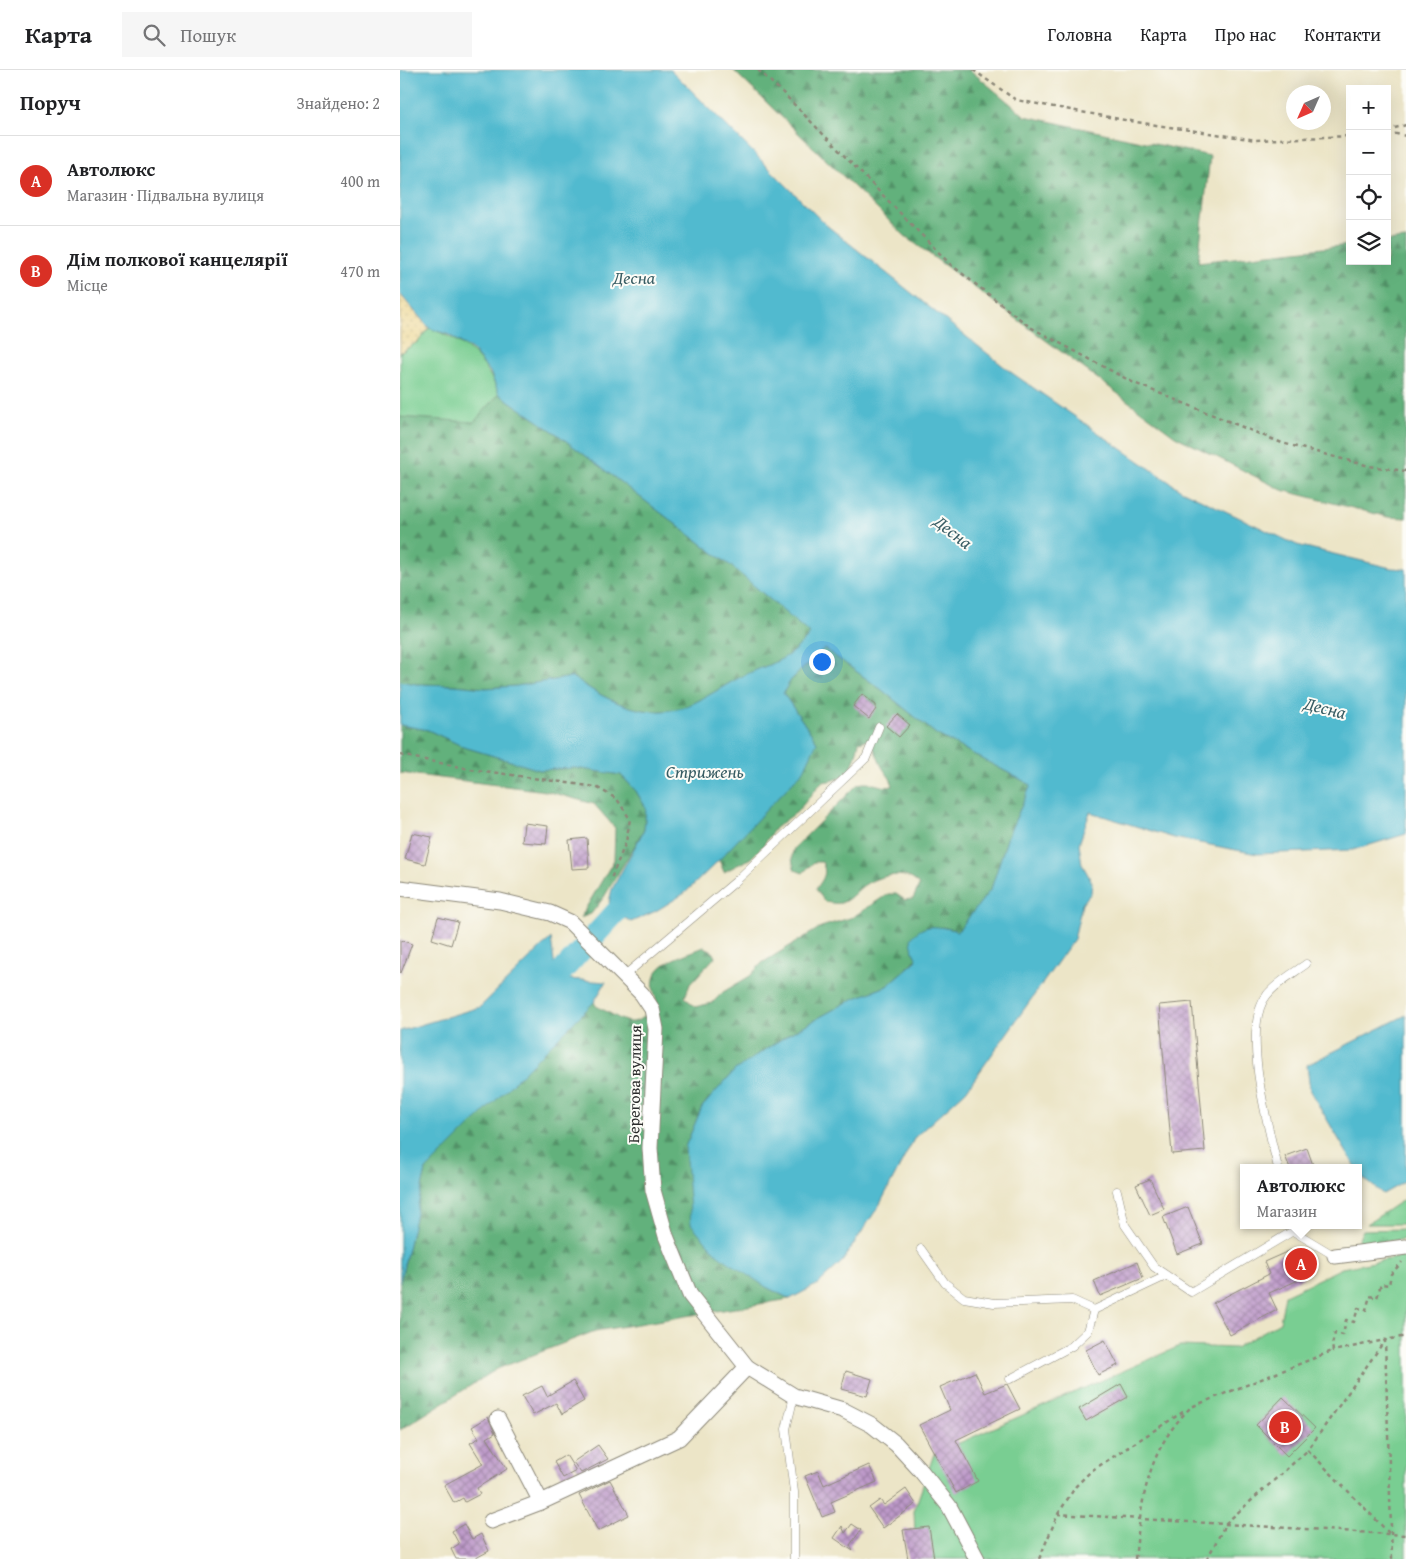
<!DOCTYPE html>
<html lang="uk">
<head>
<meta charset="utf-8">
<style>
	body { margin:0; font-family:"Gentium Book Plus",serif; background:#f6f6f6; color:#202124 }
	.controls { position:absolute; right:15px; top:15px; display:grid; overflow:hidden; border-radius:0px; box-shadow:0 5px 20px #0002 }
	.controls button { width:45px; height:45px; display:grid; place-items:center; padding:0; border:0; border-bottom:1px solid #e0e0e0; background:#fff; color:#202124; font:25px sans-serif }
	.compass { position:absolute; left:886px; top:15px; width:45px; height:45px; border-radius:50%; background:#fff; box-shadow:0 5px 20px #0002; rotate:225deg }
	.you { position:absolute; left:421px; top:591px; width:18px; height:18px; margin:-12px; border:4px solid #fff; border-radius:50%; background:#1a73e8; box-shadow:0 0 0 8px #1a73e833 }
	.badge { display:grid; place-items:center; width:32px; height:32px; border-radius:50%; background:#d93025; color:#fff; font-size:16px; font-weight:700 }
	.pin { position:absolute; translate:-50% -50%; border:2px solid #fff; box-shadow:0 1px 5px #0006 }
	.popup { position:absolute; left:840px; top:1094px; width:122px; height:65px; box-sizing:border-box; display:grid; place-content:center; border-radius:0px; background:#fff; filter:drop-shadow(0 1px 4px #0005); font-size:16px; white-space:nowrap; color:#757577 }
	.popup b { font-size:19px; color:#202124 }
	.popup::after { content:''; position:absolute; left:50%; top:100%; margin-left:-10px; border:10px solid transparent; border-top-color:#fff }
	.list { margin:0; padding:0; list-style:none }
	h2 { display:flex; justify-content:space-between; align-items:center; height:65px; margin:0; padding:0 20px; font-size:21px }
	h2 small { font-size:16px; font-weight:400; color:#757577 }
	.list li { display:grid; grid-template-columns:32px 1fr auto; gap:15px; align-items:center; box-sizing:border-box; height:90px; padding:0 20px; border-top:1px solid #e0e0e0 }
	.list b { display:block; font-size:19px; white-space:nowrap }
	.list p { margin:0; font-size:16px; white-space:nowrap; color:#757577 }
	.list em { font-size:16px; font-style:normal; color:#757577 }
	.icon { flex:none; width:28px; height:28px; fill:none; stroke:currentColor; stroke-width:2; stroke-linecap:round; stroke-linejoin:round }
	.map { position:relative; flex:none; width:1006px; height:1489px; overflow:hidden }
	header { display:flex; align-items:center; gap:30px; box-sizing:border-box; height:70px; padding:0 25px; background:#fff; border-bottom:1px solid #e0e0e0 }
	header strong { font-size:24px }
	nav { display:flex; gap:28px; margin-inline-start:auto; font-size:18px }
	.search { width:350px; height:45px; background:#f6f6f6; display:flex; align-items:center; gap:12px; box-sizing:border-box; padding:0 18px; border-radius:0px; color:#757577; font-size:19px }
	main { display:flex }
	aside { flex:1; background:#fff }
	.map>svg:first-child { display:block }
</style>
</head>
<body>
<header>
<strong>Карта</strong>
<div class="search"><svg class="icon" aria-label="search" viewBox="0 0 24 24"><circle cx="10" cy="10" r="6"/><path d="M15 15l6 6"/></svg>Пошук</div>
<nav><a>Головна</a><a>Карта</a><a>Про нас</a><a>Контакти</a></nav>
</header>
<main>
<aside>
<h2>Поруч<small>Знайдено: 2</small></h2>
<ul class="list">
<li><span class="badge">A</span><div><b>Автолюкс</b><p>Магазин · Підвальна вулиця</p></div><em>400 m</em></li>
<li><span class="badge">B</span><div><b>Дім полкової канцелярії</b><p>Місце</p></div><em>470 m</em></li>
</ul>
</aside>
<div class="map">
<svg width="1006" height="1489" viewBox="0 0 1006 1489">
	<defs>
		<pattern id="grass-tufts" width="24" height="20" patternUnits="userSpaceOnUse" patternTransform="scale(1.25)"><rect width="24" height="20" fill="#79ce92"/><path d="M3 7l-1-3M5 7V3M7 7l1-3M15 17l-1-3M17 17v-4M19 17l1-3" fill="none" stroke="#63a777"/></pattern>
		<pattern id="forest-firs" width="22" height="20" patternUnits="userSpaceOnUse" patternTransform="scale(1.25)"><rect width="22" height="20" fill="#62b17c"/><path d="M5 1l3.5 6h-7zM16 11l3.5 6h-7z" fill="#519066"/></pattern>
		<pattern id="sand-dots" width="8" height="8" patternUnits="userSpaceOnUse" patternTransform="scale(1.25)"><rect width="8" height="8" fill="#eeda9e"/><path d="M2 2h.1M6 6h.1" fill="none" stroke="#cb8" stroke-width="1.8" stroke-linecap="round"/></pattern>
		<pattern id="building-cross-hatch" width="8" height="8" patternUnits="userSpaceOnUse" patternTransform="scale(1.25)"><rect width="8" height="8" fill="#bd99c9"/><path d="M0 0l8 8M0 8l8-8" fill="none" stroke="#9a7da3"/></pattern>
	</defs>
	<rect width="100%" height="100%" fill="#fdfcf7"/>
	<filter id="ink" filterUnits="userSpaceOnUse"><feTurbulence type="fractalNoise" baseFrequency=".02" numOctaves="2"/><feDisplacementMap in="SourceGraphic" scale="10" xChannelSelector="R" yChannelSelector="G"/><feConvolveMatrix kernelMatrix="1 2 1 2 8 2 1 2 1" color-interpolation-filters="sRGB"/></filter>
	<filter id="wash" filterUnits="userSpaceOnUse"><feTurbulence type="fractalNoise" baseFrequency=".0096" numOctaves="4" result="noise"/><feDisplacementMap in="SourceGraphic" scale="20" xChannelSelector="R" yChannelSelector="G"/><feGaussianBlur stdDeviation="1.12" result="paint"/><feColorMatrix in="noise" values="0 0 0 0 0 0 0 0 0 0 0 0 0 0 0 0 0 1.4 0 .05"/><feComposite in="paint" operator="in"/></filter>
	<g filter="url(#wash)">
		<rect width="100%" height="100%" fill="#ece5c7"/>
		<g fill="url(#grass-tufts)" stroke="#527c5e">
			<polygon points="1006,1128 1006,1154 967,1154"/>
			<polygon points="1006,1159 1006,1169 956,1175 963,1160"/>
		</g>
		<g fill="url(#forest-firs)" stroke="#466e54">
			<polygon points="333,0 570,0 625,46 810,86 798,192 950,175 950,191 987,191 987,171 1006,169 1006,448 988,447 882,420 775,366 505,166"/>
			<path d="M 99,324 L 157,364 L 331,496 L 410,564 C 386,592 378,590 347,604 C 327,613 309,627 289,635 C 247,652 207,631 172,607 L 116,616 L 85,618 L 54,615 L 16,614 L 0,611 L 0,347 L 74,352 Z"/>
			<path d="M 424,578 L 482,620 L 536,664 L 631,715 L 608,766 L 591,819 L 558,861 L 542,857 L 513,882 L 517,889 L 487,916 L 453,929 L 389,964 L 335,1000 L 302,1037 L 285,1077 L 366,1217 L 390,1229 L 195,1261 L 97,1299 L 0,1360 L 0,1213 L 26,1100 L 194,932 L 196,936 C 229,952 231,964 257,932 C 242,893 276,889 304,877 L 311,880 L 315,887 L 290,914 L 285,927 L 295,937 L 312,933 L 323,922 L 350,906 L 362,893 L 421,857 L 453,847 L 488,824 L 496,824 L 505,830 L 513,829 L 519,816 C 510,799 480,805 466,814 C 457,819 452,829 441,833 C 436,834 431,833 425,832 L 416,819 C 423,809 428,804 422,792 L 414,792 L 403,803 L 395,800 C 392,792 391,786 394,778 L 458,714 C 472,710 481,719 493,716 C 491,707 485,703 481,695 C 475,682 477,680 466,670 L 459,672 C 453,698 451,709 422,712 L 397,742 L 375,758 L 362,777 L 351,788 L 324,802 L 319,790 L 345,760 L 417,672 L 383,623 L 391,610 Z"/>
			<polygon points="0,655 28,660 64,677 140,700 175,698 221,705 236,721 246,738 244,760 204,827 191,844 180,848 214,790 215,758 194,734 146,721 0,703"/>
		</g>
		<polygon fill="url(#sand-dots)" stroke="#8c8264" points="0,224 29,258 19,271 0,283"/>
		<g fill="#79ce92" stroke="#527c5e">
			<path d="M 29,258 C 66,272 84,287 99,324 L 74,352 L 0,347 L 0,283 L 19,271 Z"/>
			<polygon points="1006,1186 1006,1489 516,1489 514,1441 534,1384 780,1276 835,1278 880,1252 885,1225 942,1198"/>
		</g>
		<g fill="#51bacf" stroke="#3e727d">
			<path d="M 0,0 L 271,0 L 425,154 L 612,303 L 781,420 L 897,475 L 991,498 L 1006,499 L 1006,764 L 953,780 L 857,784 L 774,768 L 690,742 L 679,774 L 682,794 L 692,812 L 691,823 L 682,834 L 674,869 L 566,1021 L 515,1067 L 480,1134 L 442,1192 L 418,1214 L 390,1229 L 366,1217 L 318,1185 L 291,1154 L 285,1077 L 302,1037 L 335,1000 L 389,964 L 453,929 L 487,916 L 517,890 L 513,882 L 511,869 C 523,851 540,857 558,861 L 591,819 L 608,766 L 631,715 L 536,664 L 482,620 L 424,578 L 391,610 L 383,623 L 417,672 L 404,700 L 319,790 L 285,823 L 256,841 L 231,852 L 216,842 L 209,832 L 212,819 L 244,760 L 246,738 L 236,721 L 221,705 L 175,698 L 140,700 L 64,677 L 28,660 L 0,655 L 0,611 L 16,614 L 54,615 L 85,618 L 116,616 L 172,607 C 207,631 247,652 289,635 C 309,627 327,613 347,604 C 376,591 388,591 410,564 L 331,496 L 157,364 L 99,324 L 90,302 L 72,280 L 49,265 L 29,258 L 0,224 Z"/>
			<polygon points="151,868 156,908 206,912 194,932 26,1100 0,1213 0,961 80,937"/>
			<polygon points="1006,945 1006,1111 983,1124 963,1108 958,1098 956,1098 910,1021 907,995"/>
		</g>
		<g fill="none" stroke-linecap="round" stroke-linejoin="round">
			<polyline stroke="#51bacf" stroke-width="22" points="134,929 156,908 237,819"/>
		</g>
		<g id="blocks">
			<g fill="url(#building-cross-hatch)">
				<polygon points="462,624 476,635 476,639 469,649 453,636"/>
				<polygon points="497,644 510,655 499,667 486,656"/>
				<polygon points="124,753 148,756 146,774 122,772"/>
				<polygon points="12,763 32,767 25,794 5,789"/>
				<polygon points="187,768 189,798 172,799 169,770"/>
				<polygon points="38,847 58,852 51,875 32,869"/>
				<polygon points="0,870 12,874 1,903 0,902"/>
				<polygon points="792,932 805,1081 772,1084 759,935"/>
				<polygon points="907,1078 914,1098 890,1098 885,1086"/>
				<polygon points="750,1109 764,1139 750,1145 736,1115"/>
				<polygon points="788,1137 803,1174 777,1184 763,1147"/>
				<polygon points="891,1180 903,1208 869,1223 877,1240 830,1265 813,1233 869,1204 864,1192"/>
				<polygon points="737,1192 743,1208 700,1226 694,1211"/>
				<polygon points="705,1270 718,1295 698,1305 686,1280"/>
				<polygon points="446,1301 472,1309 467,1326 441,1319"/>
				<polygon points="575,1302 585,1323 607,1314 620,1339 556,1370 578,1411 556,1423 519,1355 550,1340 540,1317"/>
				<polygon points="173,1311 184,1331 162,1344 156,1333 133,1345 122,1326 142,1316 147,1326"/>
				<polygon points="721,1314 728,1327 686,1351 679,1339"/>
				<polygon points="883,1327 915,1358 887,1386 856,1355"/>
				<polygon points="88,1347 95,1363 87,1368 107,1399 77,1418 80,1424 65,1432 63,1428 54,1433 44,1415 83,1394 70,1373 79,1368 72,1357"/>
				<polygon points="198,1375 208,1389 181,1403 173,1392"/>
				<polygon points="166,1385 176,1401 163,1408 154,1392"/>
				<polygon points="469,1395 477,1412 431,1432 435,1442 422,1447 405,1406 418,1401 424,1415"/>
				<polygon points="210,1410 229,1445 198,1461 179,1425"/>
				<polygon points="506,1419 516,1434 483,1458 469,1438 480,1430 484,1435"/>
				<polygon points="64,1454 72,1469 81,1464 89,1481 74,1489 56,1489 51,1479 59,1474 52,1461"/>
				<polygon points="452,1454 461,1460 450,1475 453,1481 434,1468 442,1456 445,1463"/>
				<polygon points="529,1457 534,1489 508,1489 503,1460"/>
			</g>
		</g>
	</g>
	<g filter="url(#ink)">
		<use href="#blocks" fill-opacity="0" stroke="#8c8879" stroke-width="1"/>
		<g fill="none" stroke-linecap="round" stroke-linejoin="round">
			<g stroke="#8c8879" stroke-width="9">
				<g id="service">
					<polyline points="225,905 335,812 466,688 479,657"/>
					<path d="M 878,1098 C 869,1059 840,958 867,925 C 876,913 894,903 906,894"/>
					<polyline points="717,1121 725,1155 754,1197 791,1222 893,1161"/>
					<polyline points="892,1155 893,1161 935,1186"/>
					<polyline points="521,1179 545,1213 564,1228 594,1233 672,1230 694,1240"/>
					<polyline points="610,1309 672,1276 688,1261 694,1240 766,1206"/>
					<polyline points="394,1326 386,1359 394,1422 394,1489"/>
				</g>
			</g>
			<g stroke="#8c8879" stroke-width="17">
				<g id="minor">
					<polyline points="0,818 100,831 150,843 170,852 242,924 252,939 256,959 250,1078 253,1120 266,1166 290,1225 347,1297 394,1326 443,1340 472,1355 496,1374 521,1401 549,1436 577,1489"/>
					<polyline points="935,1186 1006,1177"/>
					<polyline points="98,1349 141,1432 279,1368 347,1297"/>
					<polyline points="91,1451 141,1432"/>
				</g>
			</g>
			<g stroke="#8c8879" stroke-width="2.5" stroke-dasharray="4 4" stroke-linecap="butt">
				<polyline points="358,0 382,22 550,194 630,257 734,313 882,373 969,396 1006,401"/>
				<polyline points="573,0 616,30 736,52 856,70 950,66"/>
				<polyline points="987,60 1006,55"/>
				<polyline points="987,62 1006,66"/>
				<polyline points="0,685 70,699 196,717 217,729 230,749 226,772 210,811"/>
				<polyline points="658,1444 676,1416 691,1401 786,1340"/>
				<polyline points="989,1463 908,1380 985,1270 1006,1266"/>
				<polyline points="639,1489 658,1444 1006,1465"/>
				<path d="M 735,1489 C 742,1429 746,1381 791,1337 L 932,1281"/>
				<polyline points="807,1489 826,1453 908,1380"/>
				<polyline points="992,1489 985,1270 933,1281 932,1275 935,1263 943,1265 946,1250 954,1252 958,1238 966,1240 970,1226 977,1228 981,1214 989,1215 991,1204 1002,1192"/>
			</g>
			<use href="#service" stroke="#fff" stroke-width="8"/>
			<use href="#minor" stroke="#fff" stroke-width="15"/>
		</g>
	</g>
	<g text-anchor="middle" stroke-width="4" stroke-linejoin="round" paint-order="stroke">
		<g font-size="16" fill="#2b2b2b" stroke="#fdfcf7">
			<text transform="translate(234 1014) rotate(-89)" y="6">Берегова вулиця</text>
		</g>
		<g font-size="18" font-style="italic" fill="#385d64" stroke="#fdfcf7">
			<text x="234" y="214">Десна</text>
			<text transform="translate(553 462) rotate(38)" y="6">Десна</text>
			<text transform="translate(925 638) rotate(14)" y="6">Десна</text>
			<text x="305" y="708">Стрижень</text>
		</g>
	</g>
</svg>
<div class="controls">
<button>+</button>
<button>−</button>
<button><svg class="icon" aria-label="locate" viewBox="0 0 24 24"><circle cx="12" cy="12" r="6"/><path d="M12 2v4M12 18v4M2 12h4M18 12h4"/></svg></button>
<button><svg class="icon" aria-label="layers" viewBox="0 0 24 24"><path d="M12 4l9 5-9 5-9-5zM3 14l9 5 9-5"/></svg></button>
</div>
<svg class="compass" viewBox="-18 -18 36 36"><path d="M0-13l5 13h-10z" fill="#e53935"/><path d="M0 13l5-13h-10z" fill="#757577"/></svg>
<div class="you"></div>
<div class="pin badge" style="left:901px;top:1194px">A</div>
<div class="popup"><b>Автолюкс</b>Магазин</div>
<div class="pin badge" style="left:885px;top:1357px">B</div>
</div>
</main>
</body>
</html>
